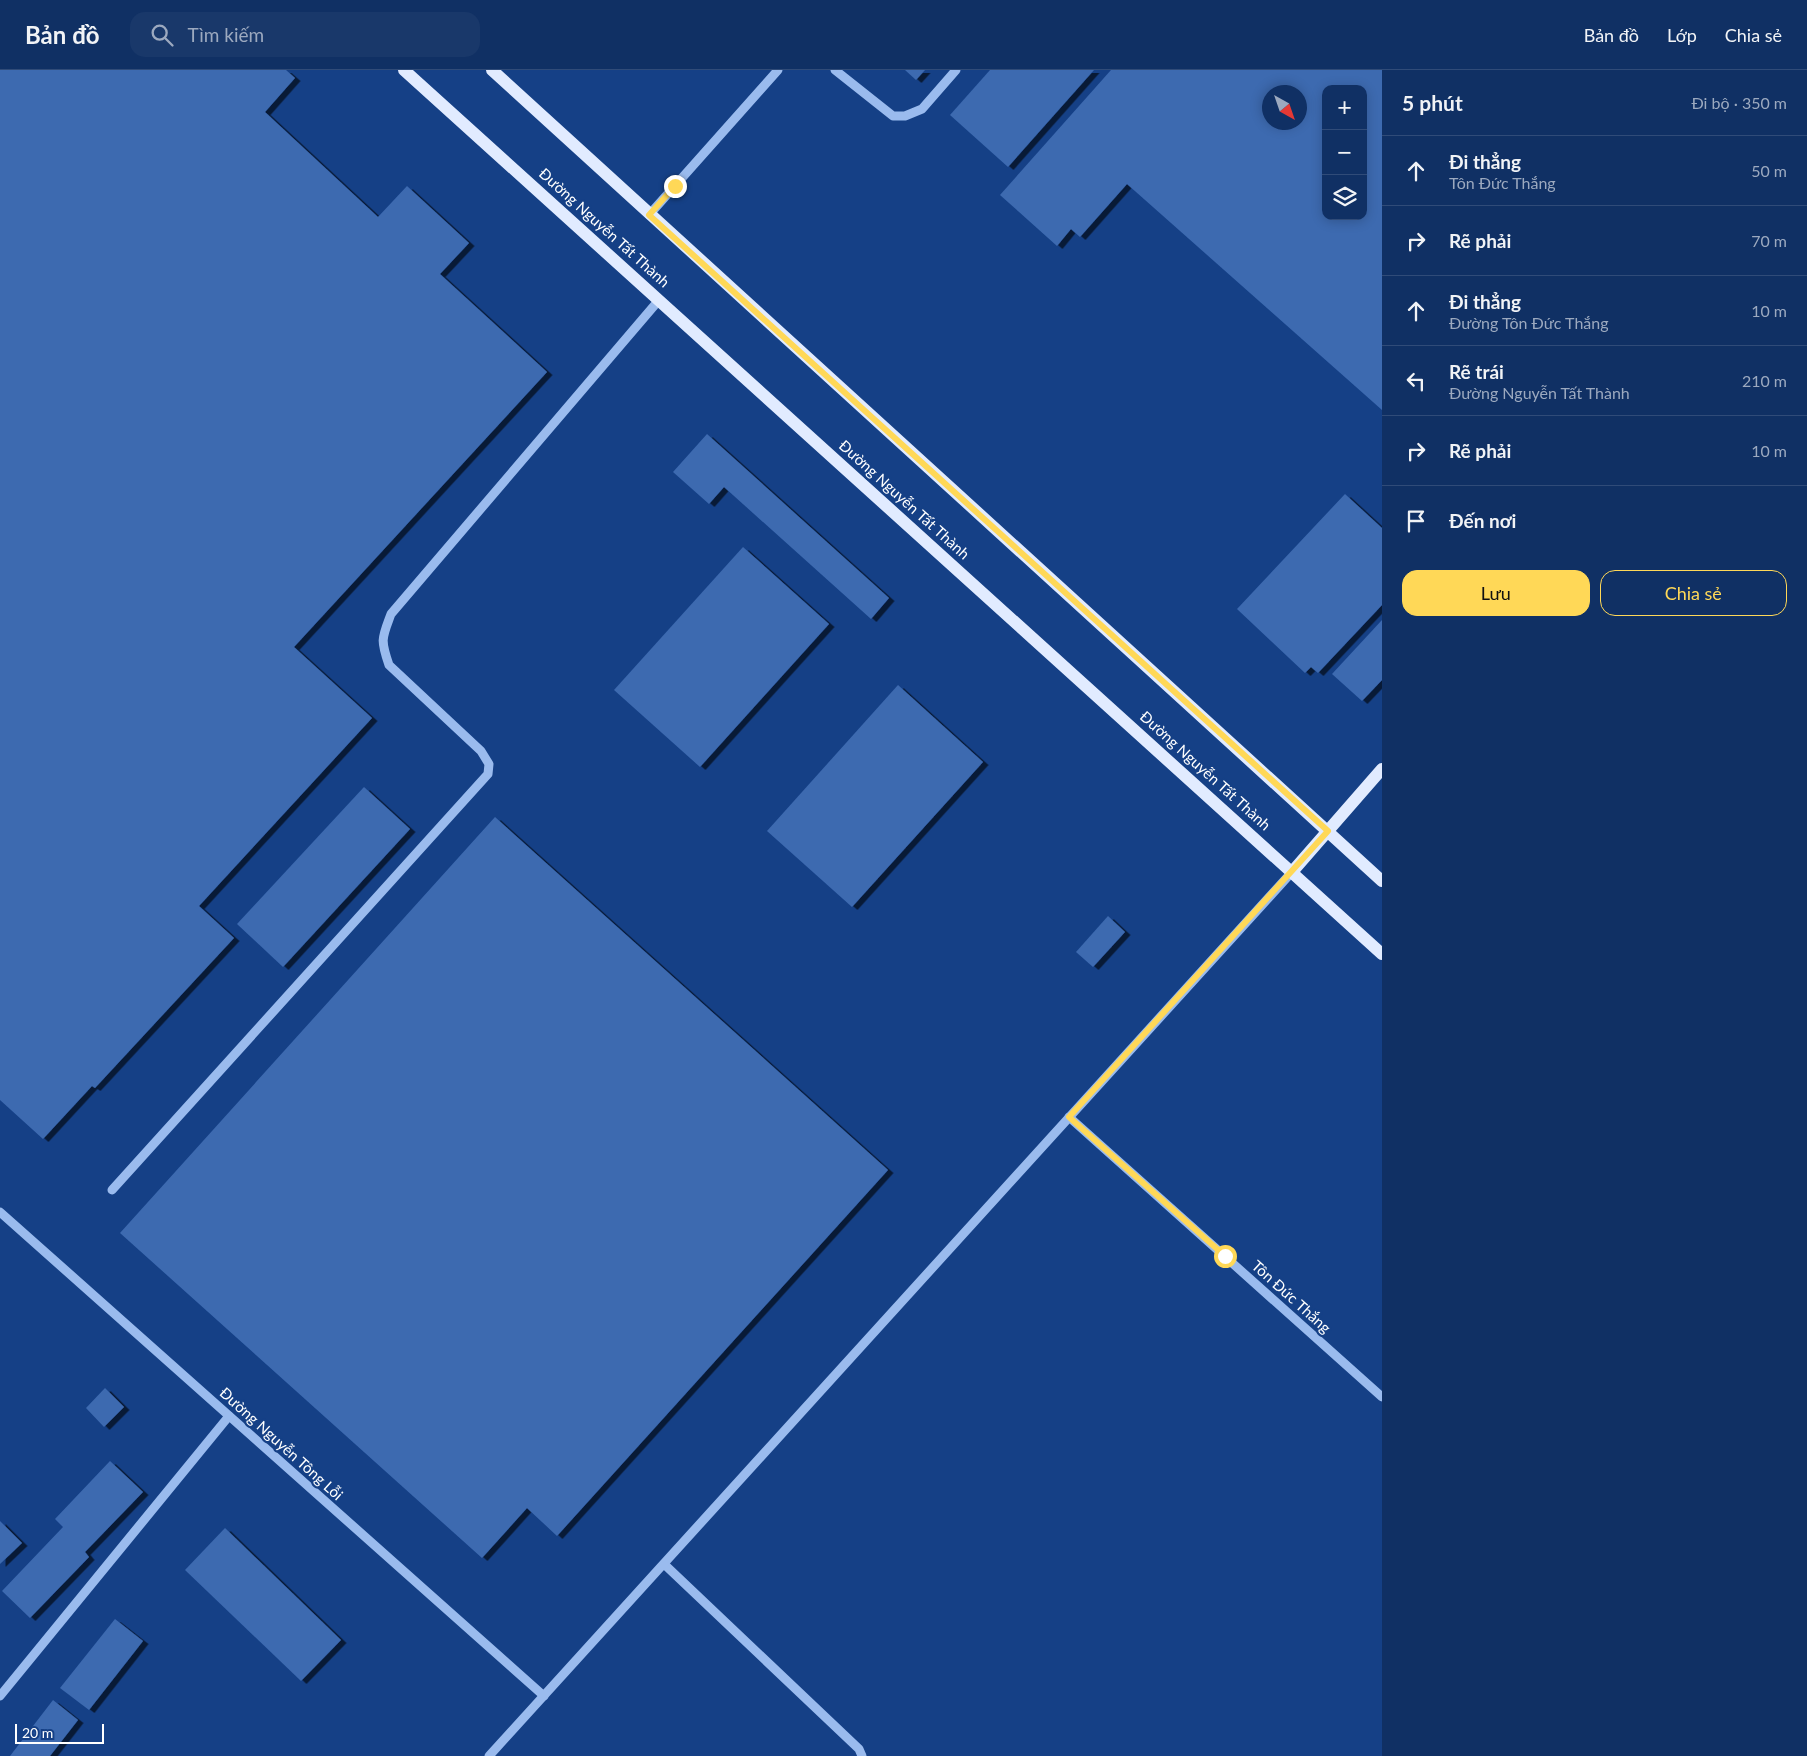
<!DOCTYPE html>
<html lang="vi">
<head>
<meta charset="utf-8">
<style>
	body { margin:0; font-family:Lato,sans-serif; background:#19386a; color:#f1f3f6 }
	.controls { position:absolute; right:15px; top:15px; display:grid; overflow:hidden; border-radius:10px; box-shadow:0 2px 12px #0003 }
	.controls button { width:45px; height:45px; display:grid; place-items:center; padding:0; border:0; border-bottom:1px solid #304b78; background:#103064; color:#f1f3f6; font:25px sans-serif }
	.compass { position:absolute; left:1262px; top:15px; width:45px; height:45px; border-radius:50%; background:#103064; box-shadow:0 2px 12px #0003; rotate:140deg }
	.scale { position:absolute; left:15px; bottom:12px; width:89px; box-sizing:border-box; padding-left:5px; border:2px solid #fff; border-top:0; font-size:14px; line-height:18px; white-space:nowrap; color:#fff; -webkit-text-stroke:4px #154086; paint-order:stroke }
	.stop { position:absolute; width:15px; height:15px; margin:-11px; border:4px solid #ffd857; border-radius:50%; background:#fff }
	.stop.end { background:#ffd857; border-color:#fff; box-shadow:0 1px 5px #0008 }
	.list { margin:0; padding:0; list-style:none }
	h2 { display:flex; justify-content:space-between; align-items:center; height:65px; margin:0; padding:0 20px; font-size:21px }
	h2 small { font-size:16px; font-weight:400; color:#9ca9bf }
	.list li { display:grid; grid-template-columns:32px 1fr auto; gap:15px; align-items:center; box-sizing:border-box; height:70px; padding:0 20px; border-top:1px solid #304b78 }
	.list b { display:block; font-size:19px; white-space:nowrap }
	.list p { margin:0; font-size:16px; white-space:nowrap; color:#9ca9bf }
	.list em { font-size:16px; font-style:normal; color:#9ca9bf }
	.actions { display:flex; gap:10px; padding:15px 20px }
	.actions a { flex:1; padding:11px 0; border:1px solid #ffd857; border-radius:15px; text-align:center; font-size:18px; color:#ffd857 }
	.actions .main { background:#ffd857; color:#111 }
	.icon { flex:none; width:28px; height:28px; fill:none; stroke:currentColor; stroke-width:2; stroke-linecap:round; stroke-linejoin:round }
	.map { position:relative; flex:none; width:1382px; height:1686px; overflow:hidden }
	header { display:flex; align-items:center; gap:30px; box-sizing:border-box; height:70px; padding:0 25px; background:#103064; border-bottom:1px solid #304b78 }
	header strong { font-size:24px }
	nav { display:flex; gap:28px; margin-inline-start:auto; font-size:18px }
	.search { width:350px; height:45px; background:#19386a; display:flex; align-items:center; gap:12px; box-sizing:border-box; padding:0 18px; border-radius:15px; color:#9ca9bf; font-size:19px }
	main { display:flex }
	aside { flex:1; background:#103064 }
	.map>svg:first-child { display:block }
</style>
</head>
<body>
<header>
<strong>Bản đồ</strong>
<div class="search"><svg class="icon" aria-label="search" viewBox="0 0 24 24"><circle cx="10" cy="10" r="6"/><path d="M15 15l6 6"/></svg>Tìm kiếm</div>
<nav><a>Bản đồ</a><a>Lớp</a><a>Chia sẻ</a></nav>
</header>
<main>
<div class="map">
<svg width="1382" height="1686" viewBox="0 0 1382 1686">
	<defs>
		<filter id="shadow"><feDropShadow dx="5.5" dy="3" stdDeviation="0" flood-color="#0009"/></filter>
	</defs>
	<rect width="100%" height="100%" fill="#154086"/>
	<g fill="#3d6ab0" fill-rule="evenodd" filter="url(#shadow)">
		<polygon points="0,0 286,0 295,8 265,42 378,147 407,116 469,173 440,204 547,302 294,577 372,648 199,836 234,868 95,1018 92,1016 43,1069 0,1030"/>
		<polygon points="905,0 925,0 916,10"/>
		<polygon points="990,0 1094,0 1008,97 950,45"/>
		<path d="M 1111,0 L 1382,0 L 1382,340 L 1127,114 L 1080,167 L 1071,159 L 1057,176 L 1000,125 ZM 1326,19 L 1363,19 L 1363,146 L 1326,146 ZM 1270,22 L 1300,22 L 1300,52 L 1270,52 Z"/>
		<polygon points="707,364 889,528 871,549 724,417 709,434 673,402"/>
		<polygon points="1345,424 1382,458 1382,535 1318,603 1311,597 1305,603 1237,539"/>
		<polygon points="743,477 829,554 700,697 614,620"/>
		<polygon points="1382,550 1382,610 1362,631 1332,604"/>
		<polygon points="898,615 983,692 852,837 767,761"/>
		<polygon points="364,717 410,759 283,897 237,854"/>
		<polygon points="495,747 888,1100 557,1466 527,1438 482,1488 120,1163"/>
		<polygon points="1108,846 1125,862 1093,897 1076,882"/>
		<polygon points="105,1318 124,1337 104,1357 86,1338"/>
		<polygon points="110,1391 143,1422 85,1482 89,1487 30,1548 2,1521 63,1457 55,1449"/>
		<polygon points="0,1451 22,1473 0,1494"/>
		<polygon points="225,1458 341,1570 301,1611 185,1500"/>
		<polygon points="115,1549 143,1571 89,1640 60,1618"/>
		<polygon points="53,1630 78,1650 50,1686 10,1686"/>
	</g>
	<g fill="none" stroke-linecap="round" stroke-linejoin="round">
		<g stroke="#9abbee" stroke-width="9">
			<polyline points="835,0 893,46 905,46 922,39 956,0"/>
			<polyline points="649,145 778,0"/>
			<polyline points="1069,1047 1382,1327"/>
			<path d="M 112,1120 L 488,704 L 489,694 L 481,681 L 389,595 C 380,569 382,568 391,544 L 659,230"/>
			<polyline points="0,1142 544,1626"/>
			<polyline points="664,1494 859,1679 862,1686"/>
			<polyline points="0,1626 229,1346"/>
			<polyline points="489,1686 1292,802"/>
		</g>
		<g stroke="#e1ebff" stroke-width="12">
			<polyline points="404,0 1382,884"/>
			<polyline points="492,0 1382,811"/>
			<polyline points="1292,802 1382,699"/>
		</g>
	</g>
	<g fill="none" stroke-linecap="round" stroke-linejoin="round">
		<polyline stroke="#ffd857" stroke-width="6" points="675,116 649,145 1328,761 1069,1047 1225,1186"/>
	</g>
	<g text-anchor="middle" stroke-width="4.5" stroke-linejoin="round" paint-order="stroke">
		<g font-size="15" fill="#fff" stroke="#154086">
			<text transform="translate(604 158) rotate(42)" y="5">Đường Nguyễn Tất Thành</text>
			<text transform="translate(904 430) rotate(42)" y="5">Đường Nguyễn Tất Thành</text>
			<text transform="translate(1205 701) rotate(42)" y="5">Đường Nguyễn Tất Thành</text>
			<text transform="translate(1291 1227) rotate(42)" y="5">Tôn Đức Thắng</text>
			<text transform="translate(281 1374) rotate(42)" y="5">Đường Nguyễn Tông Lỗi</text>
		</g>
	</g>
</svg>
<div class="controls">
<button>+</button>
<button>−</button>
<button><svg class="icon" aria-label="layers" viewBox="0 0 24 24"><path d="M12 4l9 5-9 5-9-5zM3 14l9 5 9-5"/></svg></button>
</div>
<svg class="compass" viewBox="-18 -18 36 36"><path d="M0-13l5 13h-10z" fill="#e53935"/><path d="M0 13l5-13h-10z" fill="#9ca9bf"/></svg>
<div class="scale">20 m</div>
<div class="stop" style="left:1225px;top:1186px"></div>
<div class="stop end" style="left:675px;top:116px"></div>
</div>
<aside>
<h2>5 phút<small>Đi bộ · 350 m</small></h2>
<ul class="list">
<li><svg class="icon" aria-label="ahead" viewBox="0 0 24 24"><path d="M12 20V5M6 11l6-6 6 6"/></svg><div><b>Đi thẳng</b><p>Tôn Đức Thắng</p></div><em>50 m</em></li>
<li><svg class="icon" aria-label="right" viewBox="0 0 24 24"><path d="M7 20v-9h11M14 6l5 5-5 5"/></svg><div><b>Rẽ phải</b></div><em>70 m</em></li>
<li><svg class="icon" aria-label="ahead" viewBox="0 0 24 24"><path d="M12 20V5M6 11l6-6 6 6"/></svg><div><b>Đi thẳng</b><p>Đường Tôn Đức Thắng</p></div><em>10 m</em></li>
<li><svg class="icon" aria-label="left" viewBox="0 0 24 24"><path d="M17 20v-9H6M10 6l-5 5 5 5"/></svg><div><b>Rẽ trái</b><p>Đường Nguyễn Tất Thành</p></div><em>210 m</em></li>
<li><svg class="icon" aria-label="right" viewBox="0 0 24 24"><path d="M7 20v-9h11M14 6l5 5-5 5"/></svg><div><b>Rẽ phải</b></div><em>10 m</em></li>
<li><svg class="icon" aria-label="arrive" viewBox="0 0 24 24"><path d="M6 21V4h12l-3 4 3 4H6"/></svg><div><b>Đến nơi</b></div></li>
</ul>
<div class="actions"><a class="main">Lưu</a><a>Chia sẻ</a></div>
</aside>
</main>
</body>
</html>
